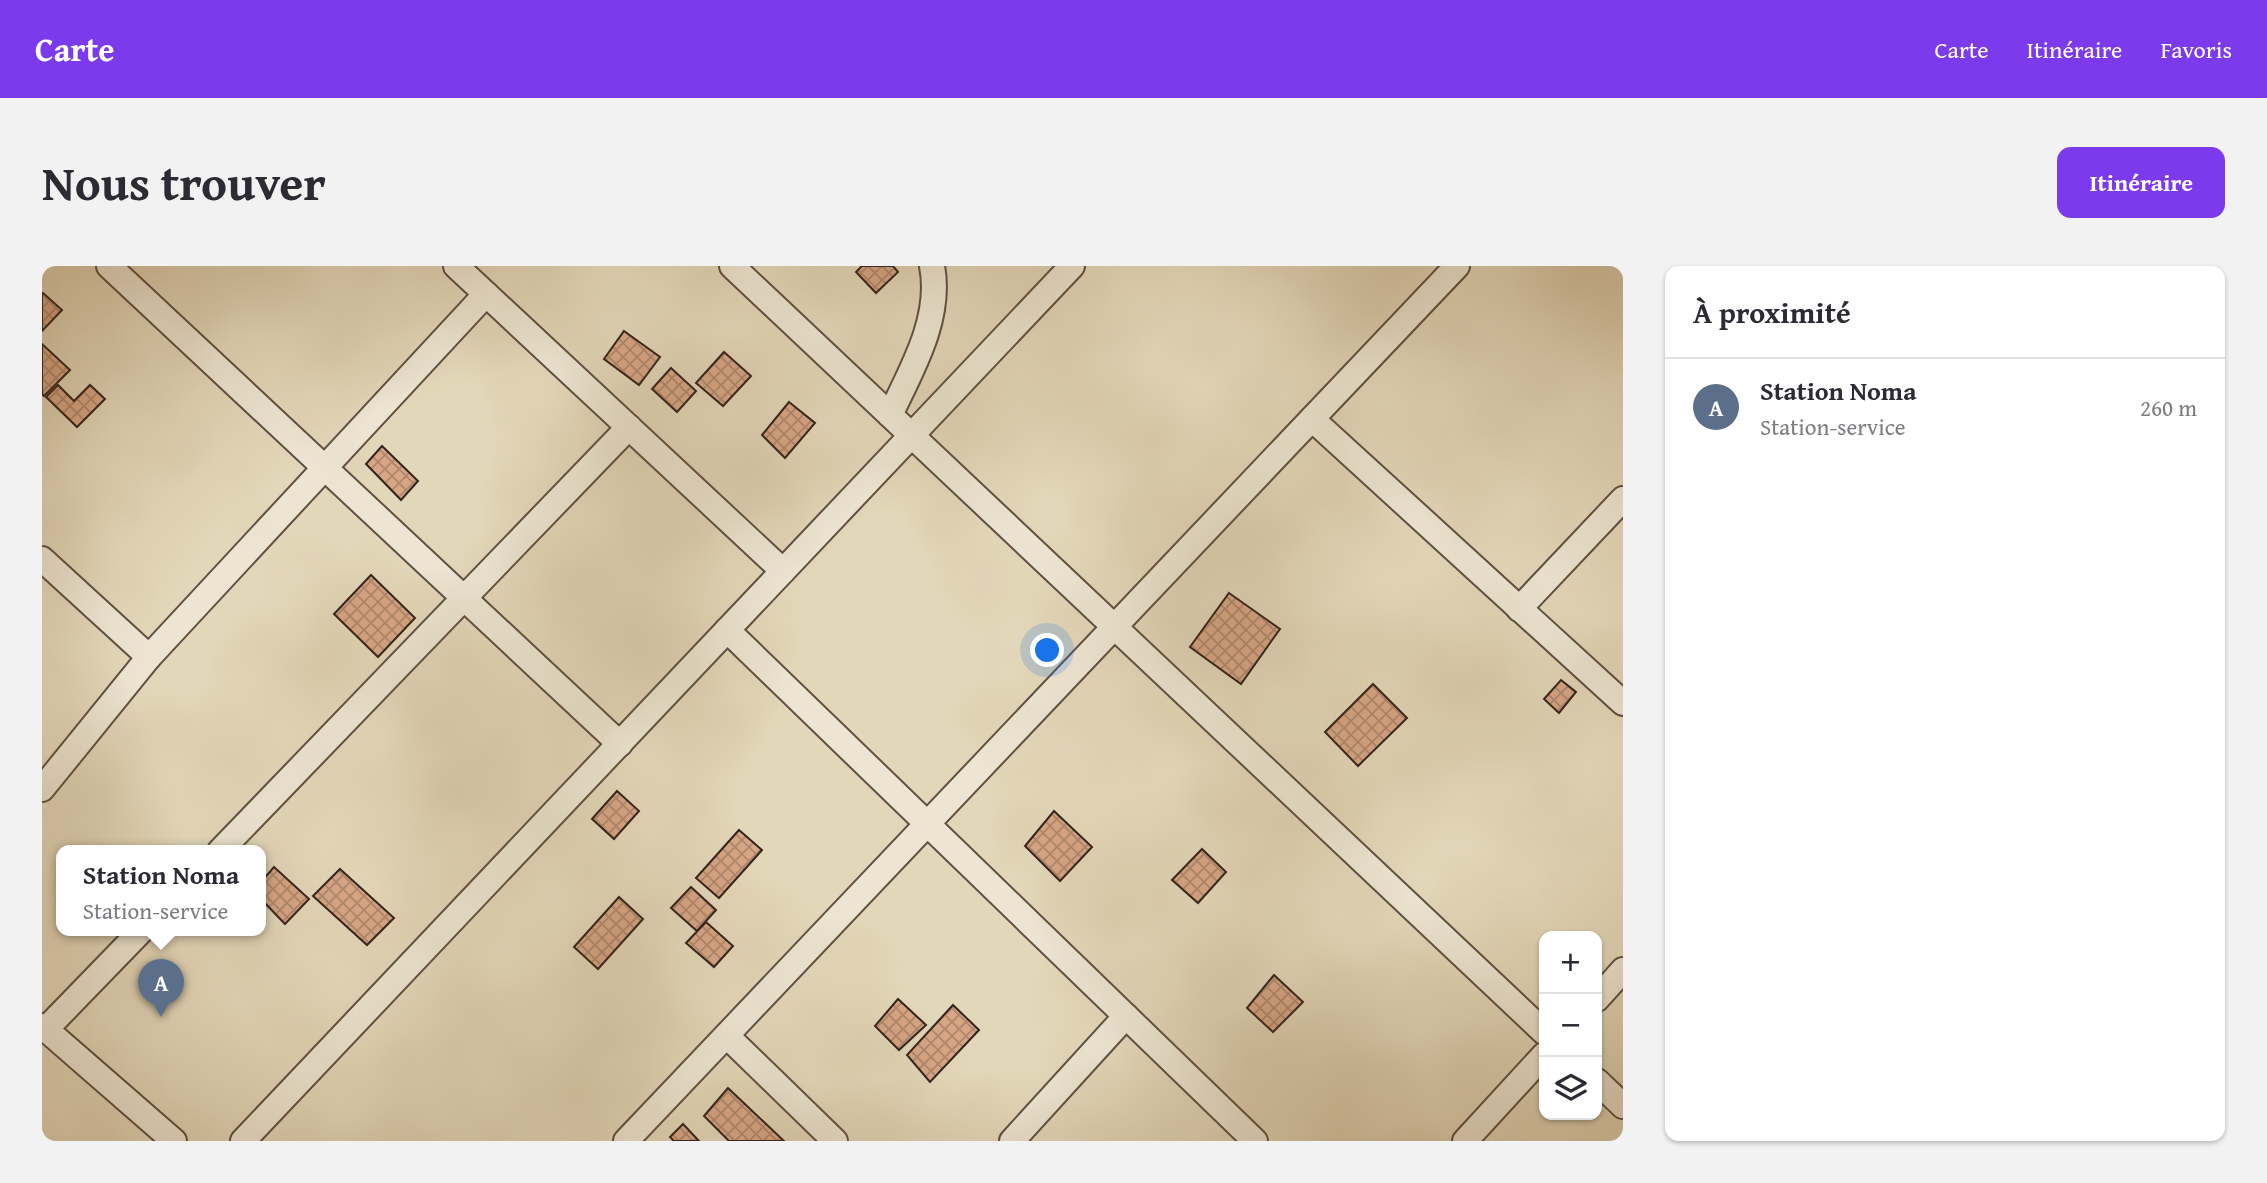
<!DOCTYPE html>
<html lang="fr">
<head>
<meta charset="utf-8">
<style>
	body { margin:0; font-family:"Gentium Book Plus",serif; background:#f2f2f3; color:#2b2b33 }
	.controls { position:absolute; right:21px; bottom:21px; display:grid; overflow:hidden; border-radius:14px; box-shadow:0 2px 5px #0004 }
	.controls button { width:63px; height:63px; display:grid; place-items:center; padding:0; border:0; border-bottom:2px solid #e1e1e2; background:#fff; color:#2b2b33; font:35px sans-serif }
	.you { position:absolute; left:1006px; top:385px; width:24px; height:24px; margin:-18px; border:5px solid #fff; border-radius:50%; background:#1a73e8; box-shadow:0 0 0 10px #1a73e833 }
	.badge { display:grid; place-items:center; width:46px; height:46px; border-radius:50%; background:#7c3aed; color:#fff; font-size:23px; font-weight:700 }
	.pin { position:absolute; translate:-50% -58px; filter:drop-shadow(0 2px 4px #0008) }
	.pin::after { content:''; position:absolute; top:37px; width:24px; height:21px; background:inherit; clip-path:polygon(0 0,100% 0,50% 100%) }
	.popup { position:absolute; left:14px; top:579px; width:210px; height:91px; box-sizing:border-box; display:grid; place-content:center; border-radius:14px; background:#fff; filter:drop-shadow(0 2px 5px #0005); font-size:23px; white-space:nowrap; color:#7c7c81 }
	.popup b { font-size:26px; color:#2b2b33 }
	.popup::after { content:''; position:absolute; left:50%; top:100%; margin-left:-14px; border:14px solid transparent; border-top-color:#fff }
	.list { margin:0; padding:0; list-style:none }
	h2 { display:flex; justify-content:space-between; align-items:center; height:91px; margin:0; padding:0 28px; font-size:30px }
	h2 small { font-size:23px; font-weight:400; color:#7c7c81 }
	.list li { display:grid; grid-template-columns:46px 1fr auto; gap:21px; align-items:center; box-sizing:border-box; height:98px; padding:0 28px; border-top:2px solid #e1e1e2 }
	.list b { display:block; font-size:26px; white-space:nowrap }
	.list p { margin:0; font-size:23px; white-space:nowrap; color:#7c7c81 }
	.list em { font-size:23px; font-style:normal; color:#7c7c81 }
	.icon { flex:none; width:38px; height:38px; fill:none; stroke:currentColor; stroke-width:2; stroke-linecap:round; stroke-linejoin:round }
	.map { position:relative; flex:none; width:1581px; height:875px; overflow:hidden; border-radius:14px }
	header { display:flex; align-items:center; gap:42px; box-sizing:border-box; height:98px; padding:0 35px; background:#7c3aed; color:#fff }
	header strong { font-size:33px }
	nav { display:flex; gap:38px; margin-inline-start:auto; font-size:24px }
	.intro { display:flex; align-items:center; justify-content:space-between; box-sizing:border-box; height:168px; padding:0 42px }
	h1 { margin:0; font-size:49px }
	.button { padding:18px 32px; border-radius:14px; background:#7c3aed; color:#fff; font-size:24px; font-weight:700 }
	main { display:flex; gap:42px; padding:0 42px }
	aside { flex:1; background:#fff; border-radius:14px; box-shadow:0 2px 5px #0004 }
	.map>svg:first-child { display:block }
</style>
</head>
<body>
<header>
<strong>Carte</strong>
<nav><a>Carte</a><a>Itinéraire</a><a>Favoris</a></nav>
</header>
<div class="intro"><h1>Nous trouver</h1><a class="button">Itinéraire</a></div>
<main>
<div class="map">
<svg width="1581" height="875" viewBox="0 0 1581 875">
	<defs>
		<pattern id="building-cross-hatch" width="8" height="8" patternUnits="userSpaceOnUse" patternTransform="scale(1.75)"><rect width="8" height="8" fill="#d7a685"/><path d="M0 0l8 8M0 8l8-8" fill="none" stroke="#af876c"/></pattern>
	</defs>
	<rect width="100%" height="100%" fill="#e3d7b9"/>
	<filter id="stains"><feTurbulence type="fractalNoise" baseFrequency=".00286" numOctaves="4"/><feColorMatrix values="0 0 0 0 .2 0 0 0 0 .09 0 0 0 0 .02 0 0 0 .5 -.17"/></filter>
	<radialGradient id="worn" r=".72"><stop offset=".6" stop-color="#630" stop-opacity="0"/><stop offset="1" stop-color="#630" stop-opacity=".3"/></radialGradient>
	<g fill="url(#building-cross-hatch)" stroke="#33231c" stroke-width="2">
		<polygon points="820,0 851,0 856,6 834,27 814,6"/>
		<polygon points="1,27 20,44 0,65 0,27"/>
		<polygon points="582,65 618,91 597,119 562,93"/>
		<polygon points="0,78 28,104 2,130 0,128"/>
		<polygon points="682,86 709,110 681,140 654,117"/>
		<polygon points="629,102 654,125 635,146 610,123"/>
		<polygon points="16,119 32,135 48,119 63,133 35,161 4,131"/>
		<polygon points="747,136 773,157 743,192 720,169"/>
		<polygon points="340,180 376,215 359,234 324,198"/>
		<polygon points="329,309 373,352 336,391 292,348"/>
		<polygon points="1187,327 1238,363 1199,418 1148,381"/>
		<polygon points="1519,414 1534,426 1517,447 1502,433"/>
		<polygon points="1331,418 1365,452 1316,500 1283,466"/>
		<polygon points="575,525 597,545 572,573 550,553"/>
		<polygon points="1012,545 1050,581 1018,615 983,580"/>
		<polygon points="697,564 720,584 677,632 654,612"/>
		<polygon points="1160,583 1184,606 1156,637 1130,614"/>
		<polygon points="232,601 267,633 243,658 219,633 219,616"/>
		<polygon points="298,603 352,652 325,679 271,630"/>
		<polygon points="649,621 674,644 655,665 629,642"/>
		<polygon points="577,631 601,653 556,703 532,681"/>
		<polygon points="664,656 691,680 672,701 644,677"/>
		<polygon points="1232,709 1261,736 1231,766 1205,742"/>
		<polygon points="856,733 884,759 857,784 833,760"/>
		<polygon points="911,739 937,764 888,816 865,789"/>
		<polygon points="686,822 742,875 687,875 662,850"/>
		<polygon points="641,858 657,875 632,875 628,871"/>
	</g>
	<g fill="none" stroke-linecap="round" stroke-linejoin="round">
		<g stroke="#5f5043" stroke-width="28">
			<g id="street">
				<polyline points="67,0 578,478"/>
				<polyline points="414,0 741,305"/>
				<polyline points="690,0 1502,766"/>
				<path d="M 848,149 C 870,103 900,52 890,0"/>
				<polyline points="1270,153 1581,437"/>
				<polyline points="0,293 107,391"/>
				<polyline points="1477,343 1581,233"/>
				<polyline points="685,364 1213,875"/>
				<polyline points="0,523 107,391 444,28"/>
				<polyline points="178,585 587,161"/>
				<polyline points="1555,733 1581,704"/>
				<polyline points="0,760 132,875"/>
				<polyline points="4,763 99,665"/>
				<polyline points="686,771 793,875"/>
				<polyline points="1555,815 1581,840"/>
				<polyline points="201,875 1030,0"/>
				<polyline points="584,875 1415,0"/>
				<polyline points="970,875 1084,750"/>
				<polyline points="1423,875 1502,789"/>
			</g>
		</g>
		<use href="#street" stroke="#ede5d2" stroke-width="24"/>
	</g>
	<rect width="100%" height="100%" filter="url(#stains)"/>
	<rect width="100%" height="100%" fill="url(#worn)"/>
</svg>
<div class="controls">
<button>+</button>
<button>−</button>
<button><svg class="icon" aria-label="layers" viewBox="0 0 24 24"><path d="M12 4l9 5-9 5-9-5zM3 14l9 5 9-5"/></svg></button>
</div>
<div class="you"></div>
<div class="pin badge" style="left:119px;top:751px;background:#5c6f8a">A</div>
<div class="popup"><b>Station Noma</b>Station-service</div>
</div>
<aside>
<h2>À proximité<small></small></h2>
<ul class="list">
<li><span class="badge" style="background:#5c6f8a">A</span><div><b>Station Noma</b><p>Station-service</p></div><em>260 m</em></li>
</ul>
</aside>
</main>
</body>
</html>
